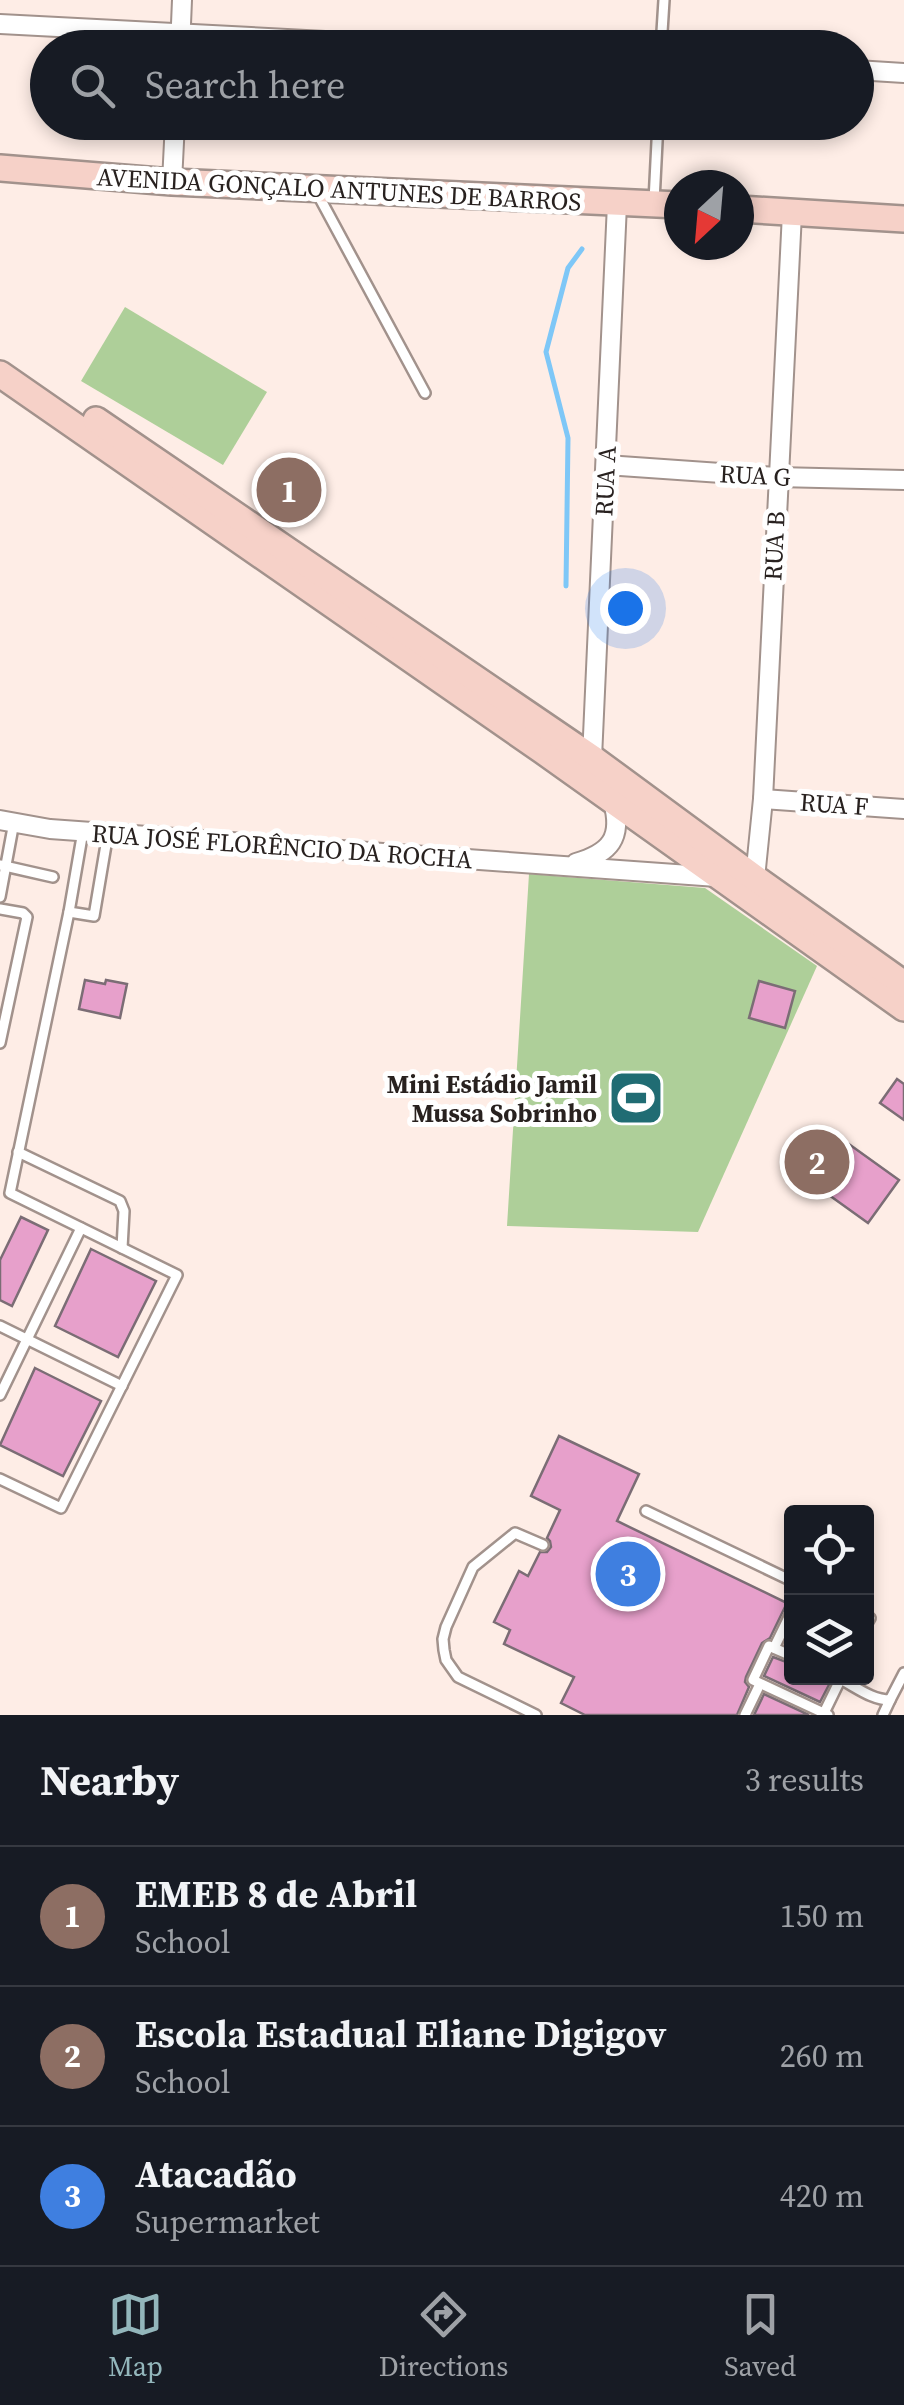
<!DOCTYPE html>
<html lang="en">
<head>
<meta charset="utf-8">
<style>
	body { margin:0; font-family:"Source Serif 4",serif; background:#20242c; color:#f1f3f6 }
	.controls { position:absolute; right:30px; bottom:30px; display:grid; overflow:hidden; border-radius:10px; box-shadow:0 5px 15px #0003 }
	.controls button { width:90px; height:90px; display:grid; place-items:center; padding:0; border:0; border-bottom:2px solid #363941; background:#171b24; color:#f1f3f6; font:50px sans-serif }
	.compass { position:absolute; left:664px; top:170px; width:90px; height:90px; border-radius:50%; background:#171b24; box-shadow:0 5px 15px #0003; rotate:206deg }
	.you { position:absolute; left:625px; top:608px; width:35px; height:35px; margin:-25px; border:8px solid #fff; border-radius:50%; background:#1a73e8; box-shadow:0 0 0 15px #1a73e833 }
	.badge { display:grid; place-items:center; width:65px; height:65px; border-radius:50%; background:#93b6bb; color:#fff; font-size:32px; font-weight:700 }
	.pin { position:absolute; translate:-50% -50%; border:5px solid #fff; box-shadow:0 2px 10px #0006 }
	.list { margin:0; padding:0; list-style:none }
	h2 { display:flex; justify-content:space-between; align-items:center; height:130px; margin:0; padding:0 40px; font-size:42px }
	h2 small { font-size:32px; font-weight:400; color:#9ea1a6 }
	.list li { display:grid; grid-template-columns:65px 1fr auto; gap:30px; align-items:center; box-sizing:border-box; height:140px; padding:0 40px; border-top:2px solid #363941 }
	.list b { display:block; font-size:38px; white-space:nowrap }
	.list p { margin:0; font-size:32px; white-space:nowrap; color:#9ea1a6 }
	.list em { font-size:32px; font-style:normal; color:#9ea1a6 }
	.icon { flex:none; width:55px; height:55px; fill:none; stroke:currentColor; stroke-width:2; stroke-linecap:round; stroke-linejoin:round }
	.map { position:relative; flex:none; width:904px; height:1715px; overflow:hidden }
	.search { position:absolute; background:#171b24; box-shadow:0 5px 15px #0003; left:30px; right:30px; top:30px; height:110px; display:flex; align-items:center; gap:25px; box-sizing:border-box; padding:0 35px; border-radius:55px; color:#9ea1a6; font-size:38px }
	.sheet { height:550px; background:#171b24 }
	nav { display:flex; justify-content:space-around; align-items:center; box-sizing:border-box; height:140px; border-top:2px solid #363941; background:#171b24; font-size:28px; color:#9ea1a6 }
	nav a { display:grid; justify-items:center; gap:5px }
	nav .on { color:#93b6bb }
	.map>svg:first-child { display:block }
</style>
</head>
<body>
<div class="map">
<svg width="904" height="1715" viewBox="0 0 904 1715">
	<rect width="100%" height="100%" fill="#feede6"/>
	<g fill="#aecf99">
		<polygon points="125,307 267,392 223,465 81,381"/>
		<polygon points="529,874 705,888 817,966 698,1232 507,1226"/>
	</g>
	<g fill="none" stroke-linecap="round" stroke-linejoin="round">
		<g stroke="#7ec7f7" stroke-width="5">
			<polyline points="724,48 730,36"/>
			<polyline points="672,133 675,122"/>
			<polyline points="566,586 568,438 546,352 568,268 582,249"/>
		</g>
	</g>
	<g fill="#e7a0cb" stroke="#7b6d75" stroke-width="2.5">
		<polygon points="85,980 105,984 106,980 127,984 120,1018 79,1009"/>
		<polygon points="759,981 795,991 785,1028 749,1018"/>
		<polygon points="897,1079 904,1084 904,1120 880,1103"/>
		<polygon points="839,1137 899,1180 868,1223 808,1180"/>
		<polygon points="21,1217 48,1230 12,1306 0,1300 0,1260"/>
		<polygon points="91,1249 156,1281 118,1357 55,1326"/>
		<polygon points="35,1368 101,1401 63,1476 0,1445"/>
		<polygon points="559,1436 639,1474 617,1521 789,1604 785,1607 770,1638 762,1643 746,1677 745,1682 749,1687 737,1715 585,1715 561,1703 574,1677 504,1644 510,1630 494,1622 519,1571 528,1576 540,1552 547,1552 551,1547 550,1541 547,1538 560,1510 531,1496"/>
		<polygon points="773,1657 792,1664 792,1678 830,1678 831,1681 820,1702 764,1676"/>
		<polygon points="764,1694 809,1715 754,1715"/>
	</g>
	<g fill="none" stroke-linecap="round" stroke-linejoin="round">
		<g stroke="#a2928c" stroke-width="14">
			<g id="lane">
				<polyline points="661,48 664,0"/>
				<polyline points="316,191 425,393"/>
				<polyline points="654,201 658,122"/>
				<polyline points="83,831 69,912 94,916 108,833"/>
				<polyline points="0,865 53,877"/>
				<polyline points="0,897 14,822"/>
				<polyline points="0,909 23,913 27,917 0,1043"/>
				<polyline points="18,1152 120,1201 124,1211 122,1248"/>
				<polyline points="0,1326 122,1386"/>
				<polyline points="0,1395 81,1228"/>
				<polyline points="0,1479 61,1508 177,1275 10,1193 69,912"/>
				<polyline points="646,1511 792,1581"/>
				<polyline points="866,1617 870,1618 866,1625"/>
				<polyline points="774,1648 792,1611"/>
				<polyline points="792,1656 769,1646 753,1680 828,1715"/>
				<path d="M 838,1678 C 855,1686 871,1700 890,1700 L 904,1673"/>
				<polyline points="536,1715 458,1677 446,1660 444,1650 443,1639 446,1627 473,1567 515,1533 543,1545"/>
				<polyline points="745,1715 760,1684"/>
				<polyline points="823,1715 841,1678"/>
				<polyline points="883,1715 890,1700"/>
			</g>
		</g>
		<g stroke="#a2928c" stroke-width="22">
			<g id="street">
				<polyline points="0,24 459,48"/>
				<polyline points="180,48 182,0"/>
				<polyline points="856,70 904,73"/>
				<polyline points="172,182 175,122"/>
				<polyline points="606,465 777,477 904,480"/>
				<polyline points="592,758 617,204"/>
				<polyline points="763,799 904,809"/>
				<polyline points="0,820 50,829 717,877"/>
				<path d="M 576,863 C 610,853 623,838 613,802"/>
				<polyline points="755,878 763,799 792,213"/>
			</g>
		</g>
		<g stroke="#a2928c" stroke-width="30">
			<g id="secondary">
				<polyline points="0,168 172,182 679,205"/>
				<polyline points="739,209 904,219"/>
				<polyline points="0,374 543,751 904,1008"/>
				<polyline points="96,420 592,758 755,878 904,984"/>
			</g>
		</g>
		<use href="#lane" stroke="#fff" stroke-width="9"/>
		<use href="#street" stroke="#fff" stroke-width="18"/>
		<use href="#secondary" stroke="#f6d1c8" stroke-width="25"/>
	</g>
	<defs>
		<g id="stadium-square" transform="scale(2.875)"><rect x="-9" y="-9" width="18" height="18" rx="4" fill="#206c73" stroke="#fff"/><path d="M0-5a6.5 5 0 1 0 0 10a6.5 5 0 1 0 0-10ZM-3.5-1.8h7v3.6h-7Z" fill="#fff"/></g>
	</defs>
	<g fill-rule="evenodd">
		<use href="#stadium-square" x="636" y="1098"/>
	</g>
	<g text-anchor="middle" stroke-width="10" stroke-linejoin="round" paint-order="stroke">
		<g font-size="25" fill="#28211f" stroke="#fff">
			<text transform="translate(339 189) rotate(3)" y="9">AVENIDA GONÇALO ANTUNES DE BARROS</text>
			<text transform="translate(755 475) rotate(3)" y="9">RUA G</text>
			<text transform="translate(605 481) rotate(-87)" y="9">RUA A</text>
			<text transform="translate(774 546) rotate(-87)" y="9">RUA B</text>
			<text transform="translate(834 804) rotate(4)" y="9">RUA F</text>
			<text transform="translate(282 846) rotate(4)" y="9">RUA JOSÉ FLORÊNCIO DA ROCHA</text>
		</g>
		<g font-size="25" font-weight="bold" fill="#28211f" stroke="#fff" text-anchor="end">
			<text x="597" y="1093">Mini Estádio Jamil<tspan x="597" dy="29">Mussa Sobrinho</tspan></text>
		</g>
	</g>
</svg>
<div class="controls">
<button><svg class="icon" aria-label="locate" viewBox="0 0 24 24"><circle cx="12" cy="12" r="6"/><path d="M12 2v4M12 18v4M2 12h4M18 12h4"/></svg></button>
<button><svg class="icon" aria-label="layers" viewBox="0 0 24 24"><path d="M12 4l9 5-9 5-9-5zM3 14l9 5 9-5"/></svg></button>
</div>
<svg class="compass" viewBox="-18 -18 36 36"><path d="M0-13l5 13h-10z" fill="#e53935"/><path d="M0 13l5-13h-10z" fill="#9ea1a6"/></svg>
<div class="you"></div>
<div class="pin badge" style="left:289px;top:490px;background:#8d6e63">1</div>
<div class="pin badge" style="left:817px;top:1162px;background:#8d6e63">2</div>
<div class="pin badge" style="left:628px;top:1574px;background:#3f7fe0">3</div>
<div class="search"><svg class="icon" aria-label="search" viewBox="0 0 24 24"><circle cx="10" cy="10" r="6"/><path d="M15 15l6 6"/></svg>Search here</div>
</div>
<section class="sheet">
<h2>Nearby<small>3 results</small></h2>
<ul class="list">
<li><span class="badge" style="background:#8d6e63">1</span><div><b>EMEB 8 de Abril</b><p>School</p></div><em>150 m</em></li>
<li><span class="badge" style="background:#8d6e63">2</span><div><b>Escola Estadual Eliane Digigov</b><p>School</p></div><em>260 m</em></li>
<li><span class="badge" style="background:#3f7fe0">3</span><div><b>Atacadão</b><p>Supermarket</p></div><em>420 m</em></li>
</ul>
</section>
<nav>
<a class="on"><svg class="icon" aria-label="map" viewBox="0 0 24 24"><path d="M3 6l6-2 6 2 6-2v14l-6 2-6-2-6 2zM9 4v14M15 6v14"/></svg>Map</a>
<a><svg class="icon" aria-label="directions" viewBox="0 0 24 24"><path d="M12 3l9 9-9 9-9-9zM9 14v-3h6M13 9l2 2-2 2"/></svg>Directions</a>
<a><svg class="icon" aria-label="saved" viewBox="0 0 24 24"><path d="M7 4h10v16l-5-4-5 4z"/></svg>Saved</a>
</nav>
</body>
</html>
